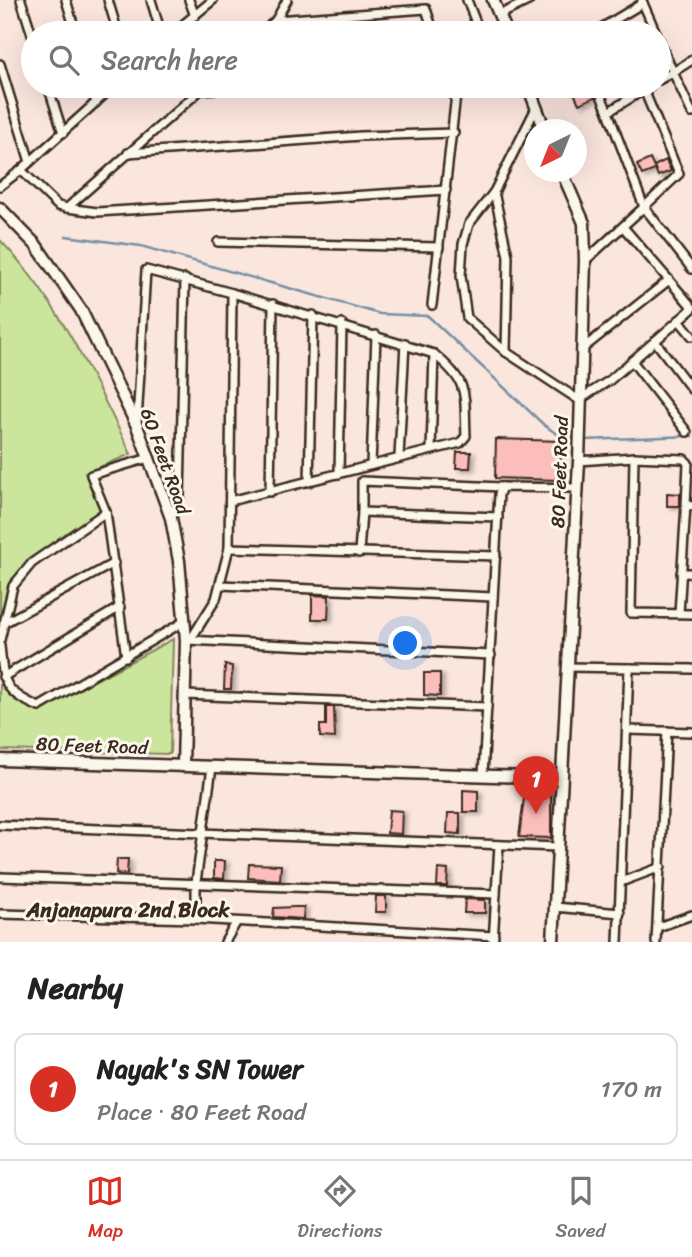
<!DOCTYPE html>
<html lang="en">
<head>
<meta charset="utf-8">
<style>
	body { margin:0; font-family:Sriracha,sans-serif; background:#f2f2f2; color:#222 }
	.compass { position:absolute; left:524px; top:119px; width:63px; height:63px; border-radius:50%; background:#fff; box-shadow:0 7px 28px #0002; rotate:223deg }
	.you { position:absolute; left:406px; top:644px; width:24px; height:24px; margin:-18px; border:5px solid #fff; border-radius:50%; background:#1a73e8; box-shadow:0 0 0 10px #1a73e833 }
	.badge { display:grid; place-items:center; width:46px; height:46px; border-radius:50%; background:#d93025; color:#fff; font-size:23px; font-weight:700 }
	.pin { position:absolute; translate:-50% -58px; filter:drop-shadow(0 2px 4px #0008) }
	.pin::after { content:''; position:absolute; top:37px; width:24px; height:21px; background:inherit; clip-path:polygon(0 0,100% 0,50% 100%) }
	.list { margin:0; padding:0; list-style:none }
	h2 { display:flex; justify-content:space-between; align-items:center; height:91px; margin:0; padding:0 28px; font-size:30px }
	h2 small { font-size:23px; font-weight:400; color:#767676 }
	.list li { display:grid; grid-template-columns:46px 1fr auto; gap:21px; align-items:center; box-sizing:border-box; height:112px; margin:0 14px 14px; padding:0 14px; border:2px solid #e0e0e0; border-radius:14px }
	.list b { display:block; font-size:26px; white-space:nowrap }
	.list p { margin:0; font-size:23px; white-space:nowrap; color:#767676 }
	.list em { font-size:23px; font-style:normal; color:#767676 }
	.icon { flex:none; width:38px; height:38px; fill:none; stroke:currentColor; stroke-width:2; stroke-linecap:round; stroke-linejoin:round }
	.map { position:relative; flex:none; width:692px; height:942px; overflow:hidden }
	.search { position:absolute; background:#fff; box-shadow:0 7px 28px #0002; left:21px; right:21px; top:21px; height:77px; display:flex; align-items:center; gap:18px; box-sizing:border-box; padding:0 24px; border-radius:38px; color:#767676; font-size:26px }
	.sheet { height:217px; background:#fff }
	nav { display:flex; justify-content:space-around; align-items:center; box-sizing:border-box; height:98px; border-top:2px solid #e0e0e0; background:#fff; font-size:19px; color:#767676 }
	nav a { display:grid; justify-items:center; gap:4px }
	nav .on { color:#d93025 }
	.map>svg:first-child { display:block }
</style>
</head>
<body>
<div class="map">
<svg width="692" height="942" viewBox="0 0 692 942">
	<defs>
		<filter id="shadow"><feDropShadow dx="4" dy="2.5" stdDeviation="2" flood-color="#0004"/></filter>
	</defs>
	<rect width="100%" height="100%" fill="#fbe6de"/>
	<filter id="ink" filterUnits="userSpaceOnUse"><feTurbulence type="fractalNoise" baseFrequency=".0143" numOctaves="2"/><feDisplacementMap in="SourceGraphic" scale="14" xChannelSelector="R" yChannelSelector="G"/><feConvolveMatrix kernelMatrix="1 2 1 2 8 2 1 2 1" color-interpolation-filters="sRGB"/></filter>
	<g filter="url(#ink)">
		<g fill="#cbe69c" stroke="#83885d" stroke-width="2">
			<path d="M 0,240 C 59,301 94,379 131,454 L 85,473 L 101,511 L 29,562 L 10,587 L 0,628 Z"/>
			<path d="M 173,639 L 170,754 L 0,750 L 0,670 C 7,695 17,702 40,710 Z"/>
		</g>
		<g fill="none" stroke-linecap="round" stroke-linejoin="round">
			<g stroke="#7590a3" stroke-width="2.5">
				<polyline points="66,236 141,246 380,314 428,316 544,425 564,439 576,439"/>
				<polyline points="583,440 692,436"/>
			</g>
		</g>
		<g fill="#fbbebc" stroke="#3b2a1e" stroke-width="2" filter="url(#shadow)">
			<polygon points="591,86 595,97 579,104 574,93"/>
			<polygon points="650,159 655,170 642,175 637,165"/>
			<polygon points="666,160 671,171 658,176 654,166"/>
			<polygon points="496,439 561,441 560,480 495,478"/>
			<polygon points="457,452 471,452 470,468 456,468"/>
			<polygon points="667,493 680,494 680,506 667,506"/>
			<polygon points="312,595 329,596 328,619 312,619"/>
			<polygon points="225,665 232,666 231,689 224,689"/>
			<polygon points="424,673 440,673 440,696 424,695"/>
			<polygon points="326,707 334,707 335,738 320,737 320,725 326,725"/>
			<polygon points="463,790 478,791 478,812 463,812"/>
			<polygon points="525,790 551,792 551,838 519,837"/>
			<polygon points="389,810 402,811 401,834 387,833"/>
			<polygon points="448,813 460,813 460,834 447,833"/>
			<polygon points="117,859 128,859 127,874 116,873"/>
			<polygon points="214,861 225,861 224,879 214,878"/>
			<polygon points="249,864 281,865 280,880 248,878"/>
			<polygon points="438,869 448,870 447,886 437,886"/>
			<polygon points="376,896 386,896 386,912 375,912"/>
			<polygon points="465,899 485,900 485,913 464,913"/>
			<polygon points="295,907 304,907 303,919 273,917 274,908"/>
		</g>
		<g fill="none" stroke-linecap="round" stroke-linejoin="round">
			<g stroke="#3b2a1e" stroke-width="12">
				<g id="minor">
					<polyline points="21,0 33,38"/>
					<polyline points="66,0 76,33"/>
					<polyline points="108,0 118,33"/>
					<polyline points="151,0 161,33"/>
					<polyline points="189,0 195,16"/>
					<polyline points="287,0 276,20 426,9 434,33"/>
					<polyline points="467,0 480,33"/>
					<polyline points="642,1 656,33"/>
					<polyline points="499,15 530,0"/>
					<polyline points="173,33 213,0"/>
					<polyline points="262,33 276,20"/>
					<polyline points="593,33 643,3"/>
					<polyline points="659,40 673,72 692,60"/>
					<polyline points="0,64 30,162"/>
					<polyline points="659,80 673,72 692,113"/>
					<polyline points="48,86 63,133"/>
					<polyline points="91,86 96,103"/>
					<polyline points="597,86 608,112"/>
					<polyline points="201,90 259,86"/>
					<polyline points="644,90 679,174 644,207 692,269"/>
					<polyline points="536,108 494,192 469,224 463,244 461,276 467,318 506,352 579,400 610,380 692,309"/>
					<polyline points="128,153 361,136 454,133"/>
					<polyline points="21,170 114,86"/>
					<polyline points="0,186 21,170 58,206 67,208 205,86"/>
					<polyline points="494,192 508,256 506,352"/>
					<polyline points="67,208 97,212 446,190"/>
					<polyline points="624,228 669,280"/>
					<polyline points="218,242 439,247"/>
					<polyline points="585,261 644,207 608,112 650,86"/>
					<polyline points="432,305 457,86"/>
					<polyline points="679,320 692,336"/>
					<polyline points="655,341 692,390"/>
					<polyline points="581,350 669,280 692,307"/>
					<polyline points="632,361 687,432"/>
					<polyline points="137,422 146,270 232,293 229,548 216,599 191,639"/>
					<polyline points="431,450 434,354"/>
					<polyline points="399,457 405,343"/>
					<polyline points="634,457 631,613 692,614"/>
					<polyline points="579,461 634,457 684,459 688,463 686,505 692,506"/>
					<polyline points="371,465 376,335"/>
					<polyline points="339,474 342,324"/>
					<polyline points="309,482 313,315"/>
					<polyline points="270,492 273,304"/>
					<path d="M 230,501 L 460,443 L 466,436 C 464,391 470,384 434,354 L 232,293"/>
					<polyline points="106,512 91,475 149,458"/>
					<polyline points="362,512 362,481 502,487"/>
					<polyline points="171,518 180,498 185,279"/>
					<polyline points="229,548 496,556"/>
					<polyline points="359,553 362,512 498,517"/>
					<polyline points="681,573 692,573"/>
					<polyline points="221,585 493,597"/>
					<polyline points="679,613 686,505"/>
					<polyline points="4,623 114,563"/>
					<polyline points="0,640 13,586 32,563 106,512 126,657"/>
					<polyline points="187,640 491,655"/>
					<path d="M 0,646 C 4,684 3,691 39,707 L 185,621"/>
					<polyline points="567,667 629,668 618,942"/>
					<polyline points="629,668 692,669"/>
					<polyline points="3,677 120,607"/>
					<polyline points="185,695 487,707"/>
					<polyline points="628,730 692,732"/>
					<polyline points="483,775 499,494 502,487 577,488"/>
					<polyline points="0,825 557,847"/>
					<polyline points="0,877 496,894"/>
					<polyline points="621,882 661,867"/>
					<polyline points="555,907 620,913"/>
					<polyline points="0,914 196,919 196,882 212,767"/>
					<polyline points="196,919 494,936"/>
					<polyline points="658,927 692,915"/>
					<polyline points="225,942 236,923"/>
					<polyline points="493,942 499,845"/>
					<polyline points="656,942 667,731"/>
				</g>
			</g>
			<g stroke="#3b2a1e" stroke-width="15">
				<g id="tertiary">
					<polyline points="493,0 507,33"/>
					<polyline points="528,86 545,130"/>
					<polyline points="0,208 36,245 81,310 137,426 171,518 179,561 186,640 183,766"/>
					<polyline points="0,760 560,778"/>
					<polyline points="553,942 579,461 585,261 584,223 562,172"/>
				</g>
			</g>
			<use href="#minor" stroke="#fbf7ec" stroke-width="7"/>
			<use href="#tertiary" stroke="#fbf7ec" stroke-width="10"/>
		</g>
	</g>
	<g text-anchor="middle" stroke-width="6" stroke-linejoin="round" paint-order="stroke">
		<g font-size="19" fill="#3b2a1e" stroke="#fbf7ec">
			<text transform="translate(166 461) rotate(70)" y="7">60 Feet Road</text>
			<text transform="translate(559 472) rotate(-88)" y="7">80 Feet Road</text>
			<text transform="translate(92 745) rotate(2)" y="7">80 Feet Road</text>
		</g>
		<g font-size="21" font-weight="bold" fill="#3b2a1e" stroke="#fbf7ec">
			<text x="128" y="917">Anjanapura 2nd Block</text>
		</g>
	</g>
</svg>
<svg class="compass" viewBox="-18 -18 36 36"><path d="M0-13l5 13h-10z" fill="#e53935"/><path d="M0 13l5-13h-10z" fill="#767676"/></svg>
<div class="you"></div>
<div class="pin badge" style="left:536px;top:814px">1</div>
<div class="search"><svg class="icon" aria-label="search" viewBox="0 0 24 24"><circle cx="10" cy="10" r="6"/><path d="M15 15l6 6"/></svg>Search here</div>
</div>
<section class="sheet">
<h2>Nearby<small></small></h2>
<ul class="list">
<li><span class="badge">1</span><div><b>Nayak's SN Tower</b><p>Place · 80 Feet Road</p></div><em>170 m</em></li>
</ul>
</section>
<nav>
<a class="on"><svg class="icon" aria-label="map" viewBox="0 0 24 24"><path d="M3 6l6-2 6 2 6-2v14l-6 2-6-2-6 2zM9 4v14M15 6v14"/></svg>Map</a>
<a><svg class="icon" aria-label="directions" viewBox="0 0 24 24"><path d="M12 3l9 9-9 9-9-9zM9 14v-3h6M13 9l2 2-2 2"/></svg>Directions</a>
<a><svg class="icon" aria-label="saved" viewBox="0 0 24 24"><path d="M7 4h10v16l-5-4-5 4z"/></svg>Saved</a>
</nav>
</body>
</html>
